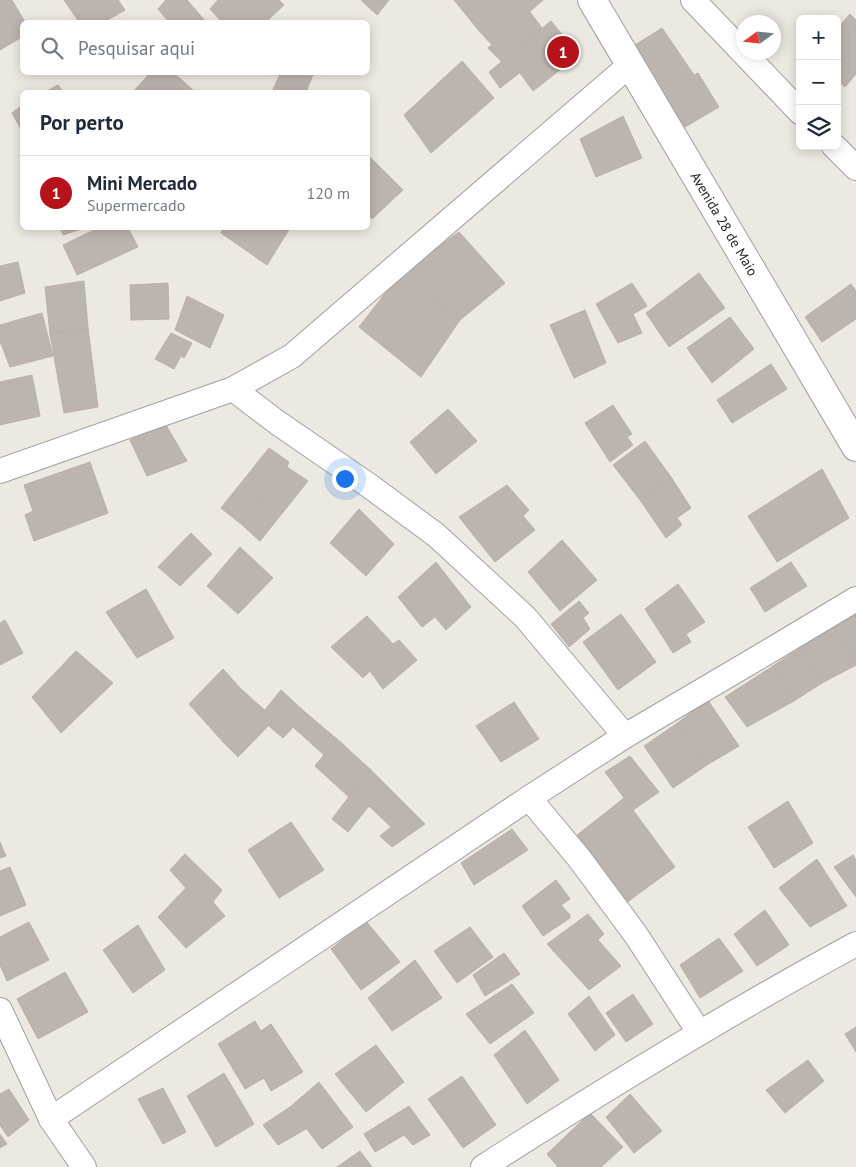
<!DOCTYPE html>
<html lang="pt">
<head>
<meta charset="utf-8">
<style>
	body { margin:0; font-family:"PT Sans",sans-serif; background:#f2f2f3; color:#1f2937 }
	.controls { position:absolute; right:15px; top:15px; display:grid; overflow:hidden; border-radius:8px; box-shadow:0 2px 12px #0003 }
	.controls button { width:45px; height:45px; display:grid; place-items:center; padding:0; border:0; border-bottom:1px solid #e0e1e3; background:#fff; color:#1f2937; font:25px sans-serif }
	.compass { position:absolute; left:736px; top:15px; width:45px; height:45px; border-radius:50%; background:#fff; box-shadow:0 2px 12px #0003; rotate:255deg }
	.you { position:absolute; left:344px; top:478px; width:18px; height:18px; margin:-12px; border:4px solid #fff; border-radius:50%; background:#1a73e8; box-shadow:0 0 0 8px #1a73e833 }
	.badge { display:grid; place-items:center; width:32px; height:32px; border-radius:50%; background:#b5121a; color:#fff; font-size:16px; font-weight:700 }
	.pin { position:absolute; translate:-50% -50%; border:2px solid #fff; box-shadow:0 1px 5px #0006 }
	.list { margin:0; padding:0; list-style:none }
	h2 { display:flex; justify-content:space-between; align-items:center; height:65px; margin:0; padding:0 20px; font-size:21px }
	h2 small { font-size:16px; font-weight:400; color:#747a83 }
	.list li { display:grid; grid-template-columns:32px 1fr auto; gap:15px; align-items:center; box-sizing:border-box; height:75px; padding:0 20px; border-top:1px solid #e0e1e3 }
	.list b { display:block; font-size:19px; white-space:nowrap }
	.list p { margin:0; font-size:16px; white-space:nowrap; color:#747a83 }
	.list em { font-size:16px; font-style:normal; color:#747a83 }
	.icon { flex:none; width:28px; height:28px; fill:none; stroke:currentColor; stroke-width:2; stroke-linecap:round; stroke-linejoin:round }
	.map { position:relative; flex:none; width:856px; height:1167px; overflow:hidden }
	.search { position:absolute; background:#fff; box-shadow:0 2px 12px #0003; left:20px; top:20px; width:350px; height:55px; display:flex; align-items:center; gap:12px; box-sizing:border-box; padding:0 18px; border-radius:8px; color:#747a83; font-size:19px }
	.panel { position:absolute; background:#fff; box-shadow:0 2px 12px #0003; left:20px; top:90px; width:350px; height:140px; border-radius:8px }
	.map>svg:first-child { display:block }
</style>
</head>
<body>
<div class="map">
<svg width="856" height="1167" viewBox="0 0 856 1167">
	<rect width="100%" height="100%" fill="#ece9e2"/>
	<g fill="#bcb4af" stroke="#bcafa6">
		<polygon points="0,0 12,0 25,22 22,22 22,37 0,50"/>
		<polygon points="64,0 118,0 125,10 104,22 79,22"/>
		<polygon points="166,0 187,0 206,22 169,22 158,9"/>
		<polygon points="218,0 279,0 284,5 266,22 222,22 210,9"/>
		<polygon points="361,0 389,0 377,15"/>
		<polygon points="454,0 513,0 480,32"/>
		<polygon points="514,0 543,0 492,45 480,32"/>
		<polygon points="530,12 542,28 502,62 488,48"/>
		<polygon points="850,14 856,20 856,74 845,87 837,80 837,29"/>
		<polygon points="551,21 565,38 500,88 489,72"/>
		<polygon points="662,28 694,75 698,73 719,107 680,130 632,47"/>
		<polygon points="565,38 579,55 533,91 520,73"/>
		<polygon points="462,61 494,98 431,153 404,115"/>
		<polygon points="151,72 173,72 195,92 133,92"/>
		<polygon points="281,72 314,72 306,92 272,92"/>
		<polygon points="58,85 63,92 45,92"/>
		<polygon points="22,106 22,131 12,113"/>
		<polygon points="623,116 642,158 596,177 580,139"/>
		<polygon points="368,155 403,190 372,219 368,214"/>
		<polygon points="60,228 84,228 63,235"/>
		<polygon points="98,228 128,228 138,247 77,275 63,245"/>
		<polygon points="223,228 290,228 267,265 221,233"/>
		<polygon points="459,232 505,283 460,320 401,273"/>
		<polygon points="18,262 25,293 0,301 0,266"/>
		<polygon points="401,273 460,320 421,377 359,327"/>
		<polygon points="699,273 725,308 669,347 646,313"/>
		<polygon points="84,281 88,328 50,334 45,287"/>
		<polygon points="168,283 169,319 131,320 130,285"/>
		<polygon points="632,283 647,306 633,314 642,333 618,343 596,304"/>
		<polygon points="851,284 856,291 856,319 822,342 805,317"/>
		<polygon points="187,296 224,315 210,348 175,330"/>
		<polygon points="585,310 606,363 574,378 550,325"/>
		<polygon points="42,313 53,356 10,367 0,341 0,325"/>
		<polygon points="730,317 754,349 712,383 687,348"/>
		<polygon points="88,328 98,407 64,413 50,334"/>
		<polygon points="171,333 192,343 184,358 181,356 174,369 155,359"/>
		<polygon points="771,364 787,389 732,423 717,400"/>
		<polygon points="32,375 40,416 0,425 0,382"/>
		<polygon points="613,405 632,434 627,437 633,445 610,462 585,423"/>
		<polygon points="448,409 477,441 436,474 410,442"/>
		<polygon points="166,425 187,461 147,476 130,440"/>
		<polygon points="645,441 671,477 640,500 613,465"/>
		<polygon points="269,448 289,462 287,467 241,524 221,508"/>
		<polygon points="90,462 108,513 34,541 25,515 33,511 24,485"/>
		<polygon points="287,467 308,481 260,541 241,524"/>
		<polygon points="822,469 849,518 777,562 748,516"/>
		<polygon points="671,477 691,508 677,518 682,525 666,538 640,500"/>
		<polygon points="507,485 529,510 523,516 535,530 495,562 459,517"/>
		<polygon points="359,509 394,544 366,576 330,543"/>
		<polygon points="191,533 212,554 180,586 158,567"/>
		<polygon points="562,540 597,580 560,611 528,572"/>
		<polygon points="240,547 273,578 238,614 207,586"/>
		<polygon points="436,562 471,607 446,630 435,617 422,627 398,597"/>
		<polygon points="791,562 807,586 765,612 750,588"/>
		<polygon points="678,584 705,622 686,634 691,642 673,653 645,609"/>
		<polygon points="146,589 174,638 137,658 106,612"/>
		<polygon points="579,601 589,613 583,618 590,629 569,647 551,624"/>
		<polygon points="856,611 856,665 833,626"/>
		<polygon points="621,614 656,662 618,690 583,642"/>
		<polygon points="367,616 393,644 399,640 417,660 383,689 370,671 363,678 331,647"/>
		<polygon points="5,620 23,653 0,665 0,623"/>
		<polygon points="833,626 856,665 822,683 800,648"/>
		<polygon points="800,648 822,683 794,701 773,666"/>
		<polygon points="76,651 113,683 61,733 32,697"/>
		<polygon points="773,666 794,701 747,727 725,697"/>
		<polygon points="223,669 241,689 207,724 189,704"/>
		<polygon points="241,689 260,706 223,742 207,724"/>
		<polygon points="281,690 306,713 283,738 269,726 275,719 265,710"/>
		<polygon points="707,699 739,746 707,765 679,722"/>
		<polygon points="514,702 539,739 501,762 476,726"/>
		<polygon points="260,706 275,719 238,757 223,742"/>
		<polygon points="306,713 337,739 324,755 293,727"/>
		<polygon points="679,722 707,765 673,788 644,746"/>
		<polygon points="337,739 370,769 349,797 315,766"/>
		<polygon points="630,756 659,792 633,810 605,772"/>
		<polygon points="370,769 425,824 392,847 380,836 391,827 369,806 348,832 332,819"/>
		<polygon points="624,798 675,867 626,903 576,836"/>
		<polygon points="788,801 813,843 774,868 748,827"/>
		<polygon points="291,822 324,870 279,898 248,850"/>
		<polygon points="512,829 528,850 474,885 461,863"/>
		<polygon points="0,842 6,856 0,858"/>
		<polygon points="185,854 222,890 213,902 225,916 186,948 158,917 186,888 170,870"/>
		<polygon points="853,855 856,860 856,897 834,867"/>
		<polygon points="817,859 847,906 810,927 779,888"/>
		<polygon points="10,867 26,905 0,916 0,871"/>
		<polygon points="556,880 570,899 561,905 570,915 570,918 543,936 522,906"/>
		<polygon points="765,910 789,945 757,966 734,934"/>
		<polygon points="588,914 604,934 598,940 621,966 589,990 547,944"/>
		<polygon points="366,921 400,962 361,990 331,949"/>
		<polygon points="29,922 49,960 7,981 0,965 0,937"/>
		<polygon points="138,925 165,970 133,993 103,950"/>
		<polygon points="470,927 493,957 457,983 434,951"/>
		<polygon points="719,938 743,971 700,998 680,965"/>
		<polygon points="504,953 520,974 485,996 473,975"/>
		<polygon points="415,960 442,998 392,1031 368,998"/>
		<polygon points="65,972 88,1012 38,1039 17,999"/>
		<polygon points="512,984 534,1013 490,1044 466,1014"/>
		<polygon points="633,994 653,1024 626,1042 606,1013"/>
		<polygon points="589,996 615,1035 595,1051 568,1014"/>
		<polygon points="255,1021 261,1031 271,1024 303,1072 271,1091 264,1078 245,1089 218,1044"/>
		<polygon points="856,1027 856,1052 845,1034"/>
		<polygon points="525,1030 559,1080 527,1104 494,1055"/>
		<polygon points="376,1045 404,1082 366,1112 335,1074"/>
		<polygon points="808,1060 824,1081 785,1113 766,1090"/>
		<polygon points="224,1073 254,1124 216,1147 187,1096"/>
		<polygon points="462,1076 496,1125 463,1148 428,1099"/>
		<polygon points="319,1082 353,1127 322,1149 290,1107"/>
		<polygon points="163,1088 186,1132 163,1144 138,1099"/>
		<polygon points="9,1089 29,1120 8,1137 0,1125 0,1094"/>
		<polygon points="630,1094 662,1131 634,1153 606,1117"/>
		<polygon points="409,1106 430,1135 413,1145 404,1135 375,1152 364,1134"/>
		<polygon points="290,1107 306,1129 278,1145 263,1125"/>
		<polygon points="590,1113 623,1147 601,1167 558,1167 547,1154"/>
		<polygon points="0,1134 7,1144 0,1148"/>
		<polygon points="360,1151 372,1167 337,1167"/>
	</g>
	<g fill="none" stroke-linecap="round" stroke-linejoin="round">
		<g stroke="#a0a0a0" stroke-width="26">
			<g id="minor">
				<polyline points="693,0 800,112"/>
				<polyline points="834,146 856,168"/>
				<polyline points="233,389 278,423 371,487 436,535 525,617 625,736"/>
				<polyline points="0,471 233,389 292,356 631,64"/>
				<polyline points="529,798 579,858 636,935 699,1032"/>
				<polyline points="0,1010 51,1119 84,1167"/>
				<polyline points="51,1119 529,798 625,736 776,647 856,599"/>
				<path d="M 483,1167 C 605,1089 728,1013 856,944"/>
			</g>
		</g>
		<g stroke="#a0a0a0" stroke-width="30">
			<g id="tertiary">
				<path id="s1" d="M 592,0 L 856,447"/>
			</g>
		</g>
		<use href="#minor" stroke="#fff" stroke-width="24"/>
		<use href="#tertiary" stroke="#fff" stroke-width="28"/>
	</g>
	<g text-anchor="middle" stroke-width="4" stroke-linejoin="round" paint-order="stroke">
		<g font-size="14" fill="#1c1c1c" stroke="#fff">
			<text dy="5" stroke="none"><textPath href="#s1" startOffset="260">Avenida 28 de Maio</textPath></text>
		</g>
	</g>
</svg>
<div class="controls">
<button>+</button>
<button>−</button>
<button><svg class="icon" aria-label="layers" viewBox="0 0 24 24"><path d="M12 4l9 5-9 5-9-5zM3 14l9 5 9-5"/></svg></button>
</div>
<svg class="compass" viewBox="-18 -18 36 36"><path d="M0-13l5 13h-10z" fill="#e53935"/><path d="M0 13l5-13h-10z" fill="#747a83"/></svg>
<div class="you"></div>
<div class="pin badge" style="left:563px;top:52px">1</div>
<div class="search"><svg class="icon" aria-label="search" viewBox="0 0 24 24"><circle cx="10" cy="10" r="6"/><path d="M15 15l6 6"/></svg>Pesquisar aqui</div>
<section class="panel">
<h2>Por perto<small></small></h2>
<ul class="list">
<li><span class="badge">1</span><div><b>Mini Mercado</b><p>Supermercado</p></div><em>120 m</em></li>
</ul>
</section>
</div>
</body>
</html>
